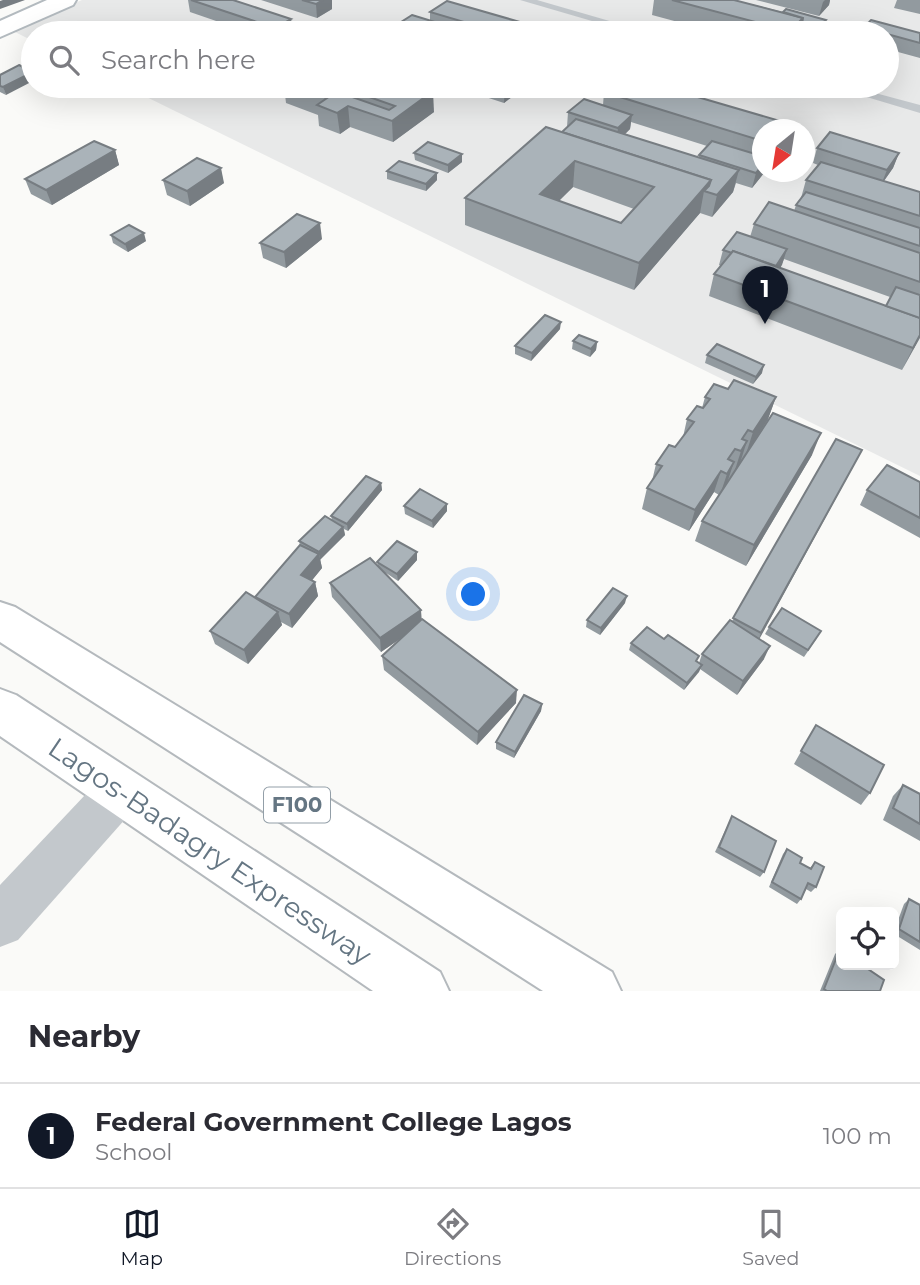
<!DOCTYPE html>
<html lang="en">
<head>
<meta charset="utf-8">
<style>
	body { margin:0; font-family:Montserrat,sans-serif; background:#f7f7f7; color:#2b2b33 }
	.controls { position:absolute; right:21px; bottom:21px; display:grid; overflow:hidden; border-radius:10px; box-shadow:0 7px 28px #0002 }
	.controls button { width:63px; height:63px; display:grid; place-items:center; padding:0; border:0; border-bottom:2px solid #e1e1e2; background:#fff; color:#2b2b33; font:35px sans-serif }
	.compass { position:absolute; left:752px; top:119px; width:63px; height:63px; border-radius:50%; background:#fff; box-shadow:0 7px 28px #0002; rotate:210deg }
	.you { position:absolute; left:474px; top:595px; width:24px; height:24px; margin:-18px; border:5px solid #fff; border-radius:50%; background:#1a73e8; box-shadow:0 0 0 10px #1a73e833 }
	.badge { display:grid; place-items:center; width:46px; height:46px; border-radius:50%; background:#111827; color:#fff; font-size:23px; font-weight:700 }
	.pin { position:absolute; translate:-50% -58px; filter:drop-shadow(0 2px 4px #0008) }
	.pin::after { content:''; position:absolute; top:37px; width:24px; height:21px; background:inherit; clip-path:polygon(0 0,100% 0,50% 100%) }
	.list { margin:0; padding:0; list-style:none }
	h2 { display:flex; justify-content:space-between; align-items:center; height:91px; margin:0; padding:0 28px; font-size:30px }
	h2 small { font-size:23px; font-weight:400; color:#7c7c81 }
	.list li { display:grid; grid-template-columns:46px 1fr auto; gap:21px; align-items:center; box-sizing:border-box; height:105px; padding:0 28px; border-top:2px solid #e1e1e2 }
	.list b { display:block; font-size:26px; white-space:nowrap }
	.list p { margin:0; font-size:23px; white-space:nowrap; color:#7c7c81 }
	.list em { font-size:23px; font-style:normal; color:#7c7c81 }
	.icon { flex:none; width:38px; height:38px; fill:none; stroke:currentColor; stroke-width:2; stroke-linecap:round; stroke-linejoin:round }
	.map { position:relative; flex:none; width:920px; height:991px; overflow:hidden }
	.search { position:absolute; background:#fff; box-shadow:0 7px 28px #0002; left:21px; right:21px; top:21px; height:77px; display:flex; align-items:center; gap:18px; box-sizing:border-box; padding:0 24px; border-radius:38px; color:#7c7c81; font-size:26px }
	.sheet { height:196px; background:#fff }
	nav { display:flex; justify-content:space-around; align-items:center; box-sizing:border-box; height:98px; border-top:2px solid #e1e1e2; background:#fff; font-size:19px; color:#7c7c81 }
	nav a { display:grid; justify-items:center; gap:4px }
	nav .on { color:#111827 }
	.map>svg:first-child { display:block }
</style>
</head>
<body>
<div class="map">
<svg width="920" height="991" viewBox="0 0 920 991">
	<rect width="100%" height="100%" fill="#fafaf8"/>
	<path fill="#e8e9e9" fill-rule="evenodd" d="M 82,0 L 920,0 L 920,476 L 124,86 L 887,86 L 887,33 L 33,33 L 33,41 L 11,30 ZM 762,130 L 804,130 L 804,172 L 762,172 Z"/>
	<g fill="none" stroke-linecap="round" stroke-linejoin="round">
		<g stroke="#b3babf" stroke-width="4">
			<polygon id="secondary" points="47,0 76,0 73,5 0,37 0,21"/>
		</g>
		<g stroke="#b4b9bd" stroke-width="4">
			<g id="trunk">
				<polygon points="0,602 15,607 612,972 621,991 543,991 0,642"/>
				<polygon points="0,689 16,695 440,972 449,991 373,991 0,736"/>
			</g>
		</g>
		<g fill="#c3c8cc" fill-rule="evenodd">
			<polygon points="520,0 537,0 651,33 633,33"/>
			<polygon points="830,86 849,86 920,105 920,113"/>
		</g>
		<polygon fill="#c3c8cc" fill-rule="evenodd" points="119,770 135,776 142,792 135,808 18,940 0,947 0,885 103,776"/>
		<use href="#secondary" fill="#fff" fill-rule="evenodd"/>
		<use href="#trunk" fill="#fff" fill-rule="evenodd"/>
	</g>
	<g fill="#929a9f" fill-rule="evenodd">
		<polygon points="188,0 233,0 291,19 293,33 251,33 190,12"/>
		<polygon points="261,0 332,0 332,9 317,18"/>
		<polygon points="654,0 734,0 783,12 826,20 824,27 818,33 809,33 800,31 799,33 719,33 652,15"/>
		<polygon points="756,0 830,0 829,5 819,16"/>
		<polygon points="897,0 920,0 920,14 894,8"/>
		<polygon points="430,12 558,33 455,33 448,31 448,33 389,33 395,29 395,26 430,21"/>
		<polygon points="863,28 920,33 920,58 887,49 887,33 862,33"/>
		<polygon points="0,75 6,95 0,92"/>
		<polygon points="284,86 417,86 434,112 393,142 350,127 340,134 319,126 318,115 286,103"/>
		<polygon points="452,86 522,86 522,89 504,103"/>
		<path d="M 604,92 L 762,130 L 762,172 L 764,173 L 752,188 L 736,183 L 733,192 L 712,217 L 700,213 L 634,290 L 465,225 L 465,198 L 562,132 L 567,127 L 568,112 L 603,105 ZM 631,122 L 707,146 L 699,155 L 699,158 L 625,134 L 630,129 ZM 573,187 L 634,209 L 621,223 L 559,201 Z"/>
		<path d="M 817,148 L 899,153 L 893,168 L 884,181 L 920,192 L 920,338 L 902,370 L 709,296 L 714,274 L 721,266 L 719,265 L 723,250 L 750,237 L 754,224 L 794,211 L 796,205 L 801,198 L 806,180 L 818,165 L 813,163 ZM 784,259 L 890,297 L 886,306 L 780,268 Z"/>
		<polygon points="115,150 119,165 52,205 31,194 25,179"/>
		<polygon points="414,153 462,162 448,173 415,160"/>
		<polygon points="387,171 437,173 437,180 426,191 387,179"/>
		<polygon points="163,180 224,183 190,206 167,195"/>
		<polygon points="111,235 146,241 128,252 113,243"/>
		<polygon points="322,239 286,268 263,258 260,243"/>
		<polygon points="560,329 531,361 515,354 515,346"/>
		<polygon points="573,341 597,342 596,350 590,357 572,349"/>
		<polygon points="707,355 762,373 753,384 705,363"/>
		<polygon points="728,389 776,397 768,419 812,455 746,566 695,541 702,521 719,495 714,492 689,531 642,509 647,488 652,481 656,464 675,447 683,437 687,419 702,408 705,397"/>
		<polygon points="854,465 759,638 764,659 737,695 700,669 684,690 629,650 631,643 699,663 702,654 732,621"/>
		<polygon points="920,482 920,538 860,505 867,490"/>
		<polygon points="381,483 382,490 348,531 344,529 345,535 320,559 322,568 312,580 315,582 318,596 292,628 281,622 282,625 248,664 215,644 210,631 255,598 255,597 300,545 299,541 332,520 331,516"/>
		<polygon points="447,504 447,511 433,528 405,514 404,506"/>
		<polygon points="417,560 398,581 386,573 421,619 516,703 477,745 384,670 382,656 402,637 381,652 332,597 330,583 378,565 377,562"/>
		<polygon points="625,603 600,635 586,627 587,620"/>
		<polygon points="769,627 817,638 804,657 765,634"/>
		<polygon points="542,704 541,711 514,758 496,749 496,742"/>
		<polygon points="816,725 870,793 861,805 794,764"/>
		<polygon points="903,785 920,794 920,841 883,820 893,796"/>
		<polygon points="732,816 764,872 760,877 715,852"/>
		<polygon points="787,849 800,863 810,868 815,862 816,887 811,892 806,889 801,899 797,904 769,887 783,854"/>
		<polygon points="909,899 920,905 920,950 894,934 894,931 904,904"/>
		<polygon points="840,949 880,991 820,991 835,954"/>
	</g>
	<g fill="#777d82">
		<polygon points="3,0 25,0 0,9 0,1"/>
		<polygon points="323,0 332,0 332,9 317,18 316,4"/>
		<polygon points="825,0 830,0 829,5 819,16 823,2"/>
		<polygon points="803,18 799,33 790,33 790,31"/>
		<polygon points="291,19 293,33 276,33 275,28"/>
		<polygon points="826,20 824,27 817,33 818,28"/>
		<polygon points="448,26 448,33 437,33"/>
		<polygon points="33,72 33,81 6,95 3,87"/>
		<polygon points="505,86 522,86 522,89 504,103"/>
		<polygon points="433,91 434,112 393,142 392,121"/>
		<polygon points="348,106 350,127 340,134 337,113"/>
		<polygon points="632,115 630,129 616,143 618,128"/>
		<polygon points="115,150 119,165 52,205 46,190"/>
		<polygon points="899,153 893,168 881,185 887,170"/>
		<polygon points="462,154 462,162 448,173 448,165"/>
		<polygon points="575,161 573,187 538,221 540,194"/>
		<polygon points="762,165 762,172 765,172 764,173 752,188 756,173"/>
		<polygon points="221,168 224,183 190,206 187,191"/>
		<polygon points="739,170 733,192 712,217 717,195"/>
		<polygon points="437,173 437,180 426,191 426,184"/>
		<polygon points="711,180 708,192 704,191 700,213 634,290 639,263"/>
		<polygon points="320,223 322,239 286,268 284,252"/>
		<polygon points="144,233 146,241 128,252 125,244"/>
		<polygon points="787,249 782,265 770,283 774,268"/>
		<polygon points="561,322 560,329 531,361 532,353"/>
		<polygon points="920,335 920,337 902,370 913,348"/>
		<polygon points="597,342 596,350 590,357 591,349"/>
		<polygon points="764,365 762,373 753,384 756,377"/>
		<polygon points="776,397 768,419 746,454 753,432"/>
		<polygon points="821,433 812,455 746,566 754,545"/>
		<polygon points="747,441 740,463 734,473 741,451"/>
		<polygon points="862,450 854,465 755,647 761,633"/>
		<polygon points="734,462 727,483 720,495 727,474"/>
		<polygon points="721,471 714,492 689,531 695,510"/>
		<polygon points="381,483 382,490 348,531 347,524"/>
		<polygon points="447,504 447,511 433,528 432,521"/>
		<polygon points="343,527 345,535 320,560 319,552"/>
		<polygon points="417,552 417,560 398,581 397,574"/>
		<polygon points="319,554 322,568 305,589 301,575"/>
		<polygon points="315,582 318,596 292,628 289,614"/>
		<polygon points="627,596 625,603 600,635 601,628"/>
		<polygon points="421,610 422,624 381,652 380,638"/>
		<polygon points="278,612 282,625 248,664 244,650"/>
		<polygon points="770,646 764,659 737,695 743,681"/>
		<polygon points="702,665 699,672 684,690 687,683"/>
		<polygon points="517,690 516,703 477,745 478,732"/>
		<polygon points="542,704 541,711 514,758 515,752"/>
	</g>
	<g fill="#aab3b9" stroke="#777d82" stroke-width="2" fill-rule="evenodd">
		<polygon points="191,0 233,0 291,19 275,28"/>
		<polygon points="302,0 323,0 316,4"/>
		<polygon points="672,0 734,0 803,18 790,31"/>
		<polygon points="447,1 558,33 501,33 430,12"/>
		<polygon points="786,9 826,20 818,28 802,24 803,18 783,12"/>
		<polygon points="412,15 448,26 437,33 419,33 395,26"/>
		<polygon points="871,20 920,33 920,43 887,34 887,33 863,28"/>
		<polygon points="397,28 412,33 389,33"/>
		<polygon points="19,65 33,72 3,87 0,86 0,75"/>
		<polygon points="292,86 321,86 389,110 395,106 338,86 417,86 433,91 392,121 348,106 337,113 317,105 327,98"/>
		<polygon points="612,86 660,86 780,121 773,130 762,130 762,141 604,92"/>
		<polygon points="584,99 632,115 618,128 568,112"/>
		<polygon points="576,119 739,170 717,195 704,191 709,186 711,180 562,132"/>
		<path d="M 546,127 L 711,180 L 639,263 L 465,198 ZM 575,161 L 654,187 L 621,223 L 540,194 Z"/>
		<polygon points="830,132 899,153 887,170 817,148"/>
		<polygon points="94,141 115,150 46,190 25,179"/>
		<polygon points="712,141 762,156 762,165 756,173 699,155"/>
		<polygon points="428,142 462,154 448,165 414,153"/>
		<polygon points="197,158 221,168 187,191 163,180"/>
		<polygon points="399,161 437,173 426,184 387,171"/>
		<polygon points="821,162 920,192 920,216 806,180"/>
		<polygon points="806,192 920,228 920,246 796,205"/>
		<polygon points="769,202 920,253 920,282 754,224"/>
		<polygon points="297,214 320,223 284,252 260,243"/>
		<polygon points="129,225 144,233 125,244 111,235"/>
		<polygon points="737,232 787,249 776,266 733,251 732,253 723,250"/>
		<polygon points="733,251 920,318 920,335 913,348 714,274"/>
		<polygon points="896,287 920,295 920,318 886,306"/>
		<polygon points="545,315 561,322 532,353 515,346"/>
		<polygon points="579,335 597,342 591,349 573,341"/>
		<polygon points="717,344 764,365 756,377 707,355"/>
		<polygon points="734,380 776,397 753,432 748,430 742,439 747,441 741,451 735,449 728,459 734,462 727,474 721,471 695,510 647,488 662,466 656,464 669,445 675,447 694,422 687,419 697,406 703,408 710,399 705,397 714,384 728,389"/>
		<polygon points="773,413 821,433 754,545 702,521"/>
		<polygon points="836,439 862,450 761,633 733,618"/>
		<polygon points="887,465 920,482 920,518 867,490"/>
		<polygon points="366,476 381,483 347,524 331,516"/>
		<polygon points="420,489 447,504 432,521 404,506"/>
		<polygon points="325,516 343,527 319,552 299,541"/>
		<polygon points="397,541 417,552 397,574 377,562"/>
		<polygon points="300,545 319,554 301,575 315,582 289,614 255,597"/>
		<polygon points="370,558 421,610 380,638 330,583"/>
		<polygon points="613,588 627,596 601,628 587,620"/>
		<polygon points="246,592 278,612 244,650 210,631"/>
		<polygon points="782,608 821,631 808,650 769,627"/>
		<polygon points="422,619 517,690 478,732 382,656"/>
		<polygon points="730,620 770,646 743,681 702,654"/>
		<polygon points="647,627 664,639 668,635 699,656 696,661 702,665 687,683 631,643"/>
		<polygon points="524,695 542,704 515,752 496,742"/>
		<polygon points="816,725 884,765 870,793 801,751"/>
		<polygon points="903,785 920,794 920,824 893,808"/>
		<polygon points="732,816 776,841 764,872 719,847"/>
		<polygon points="787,849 802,858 800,863 811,869 815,862 824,867 816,887 808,883 801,899 772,882"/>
		<polygon points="909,899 920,905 920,942 899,929"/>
		<polygon points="840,949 841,950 841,965 862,965 884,980 880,991 827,991 824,989"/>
	</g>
	<g text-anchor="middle" stroke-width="7" stroke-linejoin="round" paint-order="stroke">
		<rect fill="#fff" stroke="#939fa8" stroke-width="2" x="264" y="787.5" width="66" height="35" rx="5"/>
		<g font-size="21" font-weight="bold" fill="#657683">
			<text x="297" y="812">F100</text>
		</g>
		<g font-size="28" fill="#657683" stroke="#fff">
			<text transform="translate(210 851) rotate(34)" y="10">Lagos-Badagry Expressway</text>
		</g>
	</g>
</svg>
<div class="controls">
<button><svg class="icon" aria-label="locate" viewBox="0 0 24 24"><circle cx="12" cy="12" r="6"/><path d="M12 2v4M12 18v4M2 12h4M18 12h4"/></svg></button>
</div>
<svg class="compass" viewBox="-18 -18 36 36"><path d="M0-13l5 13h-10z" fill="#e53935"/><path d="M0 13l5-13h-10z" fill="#7c7c81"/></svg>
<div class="you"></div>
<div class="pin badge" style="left:765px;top:324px">1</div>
<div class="search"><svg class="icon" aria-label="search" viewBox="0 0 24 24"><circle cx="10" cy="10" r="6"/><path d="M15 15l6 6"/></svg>Search here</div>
</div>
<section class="sheet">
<h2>Nearby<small></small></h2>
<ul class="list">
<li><span class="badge">1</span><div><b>Federal Government College Lagos</b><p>School</p></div><em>100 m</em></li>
</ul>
</section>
<nav>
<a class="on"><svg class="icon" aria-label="map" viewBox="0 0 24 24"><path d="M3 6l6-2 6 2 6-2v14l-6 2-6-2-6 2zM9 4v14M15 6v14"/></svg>Map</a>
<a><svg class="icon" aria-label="directions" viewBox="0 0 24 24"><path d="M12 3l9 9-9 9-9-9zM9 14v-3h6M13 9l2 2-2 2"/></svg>Directions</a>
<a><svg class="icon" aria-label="saved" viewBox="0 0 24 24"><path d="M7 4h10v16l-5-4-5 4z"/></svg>Saved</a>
</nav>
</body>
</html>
